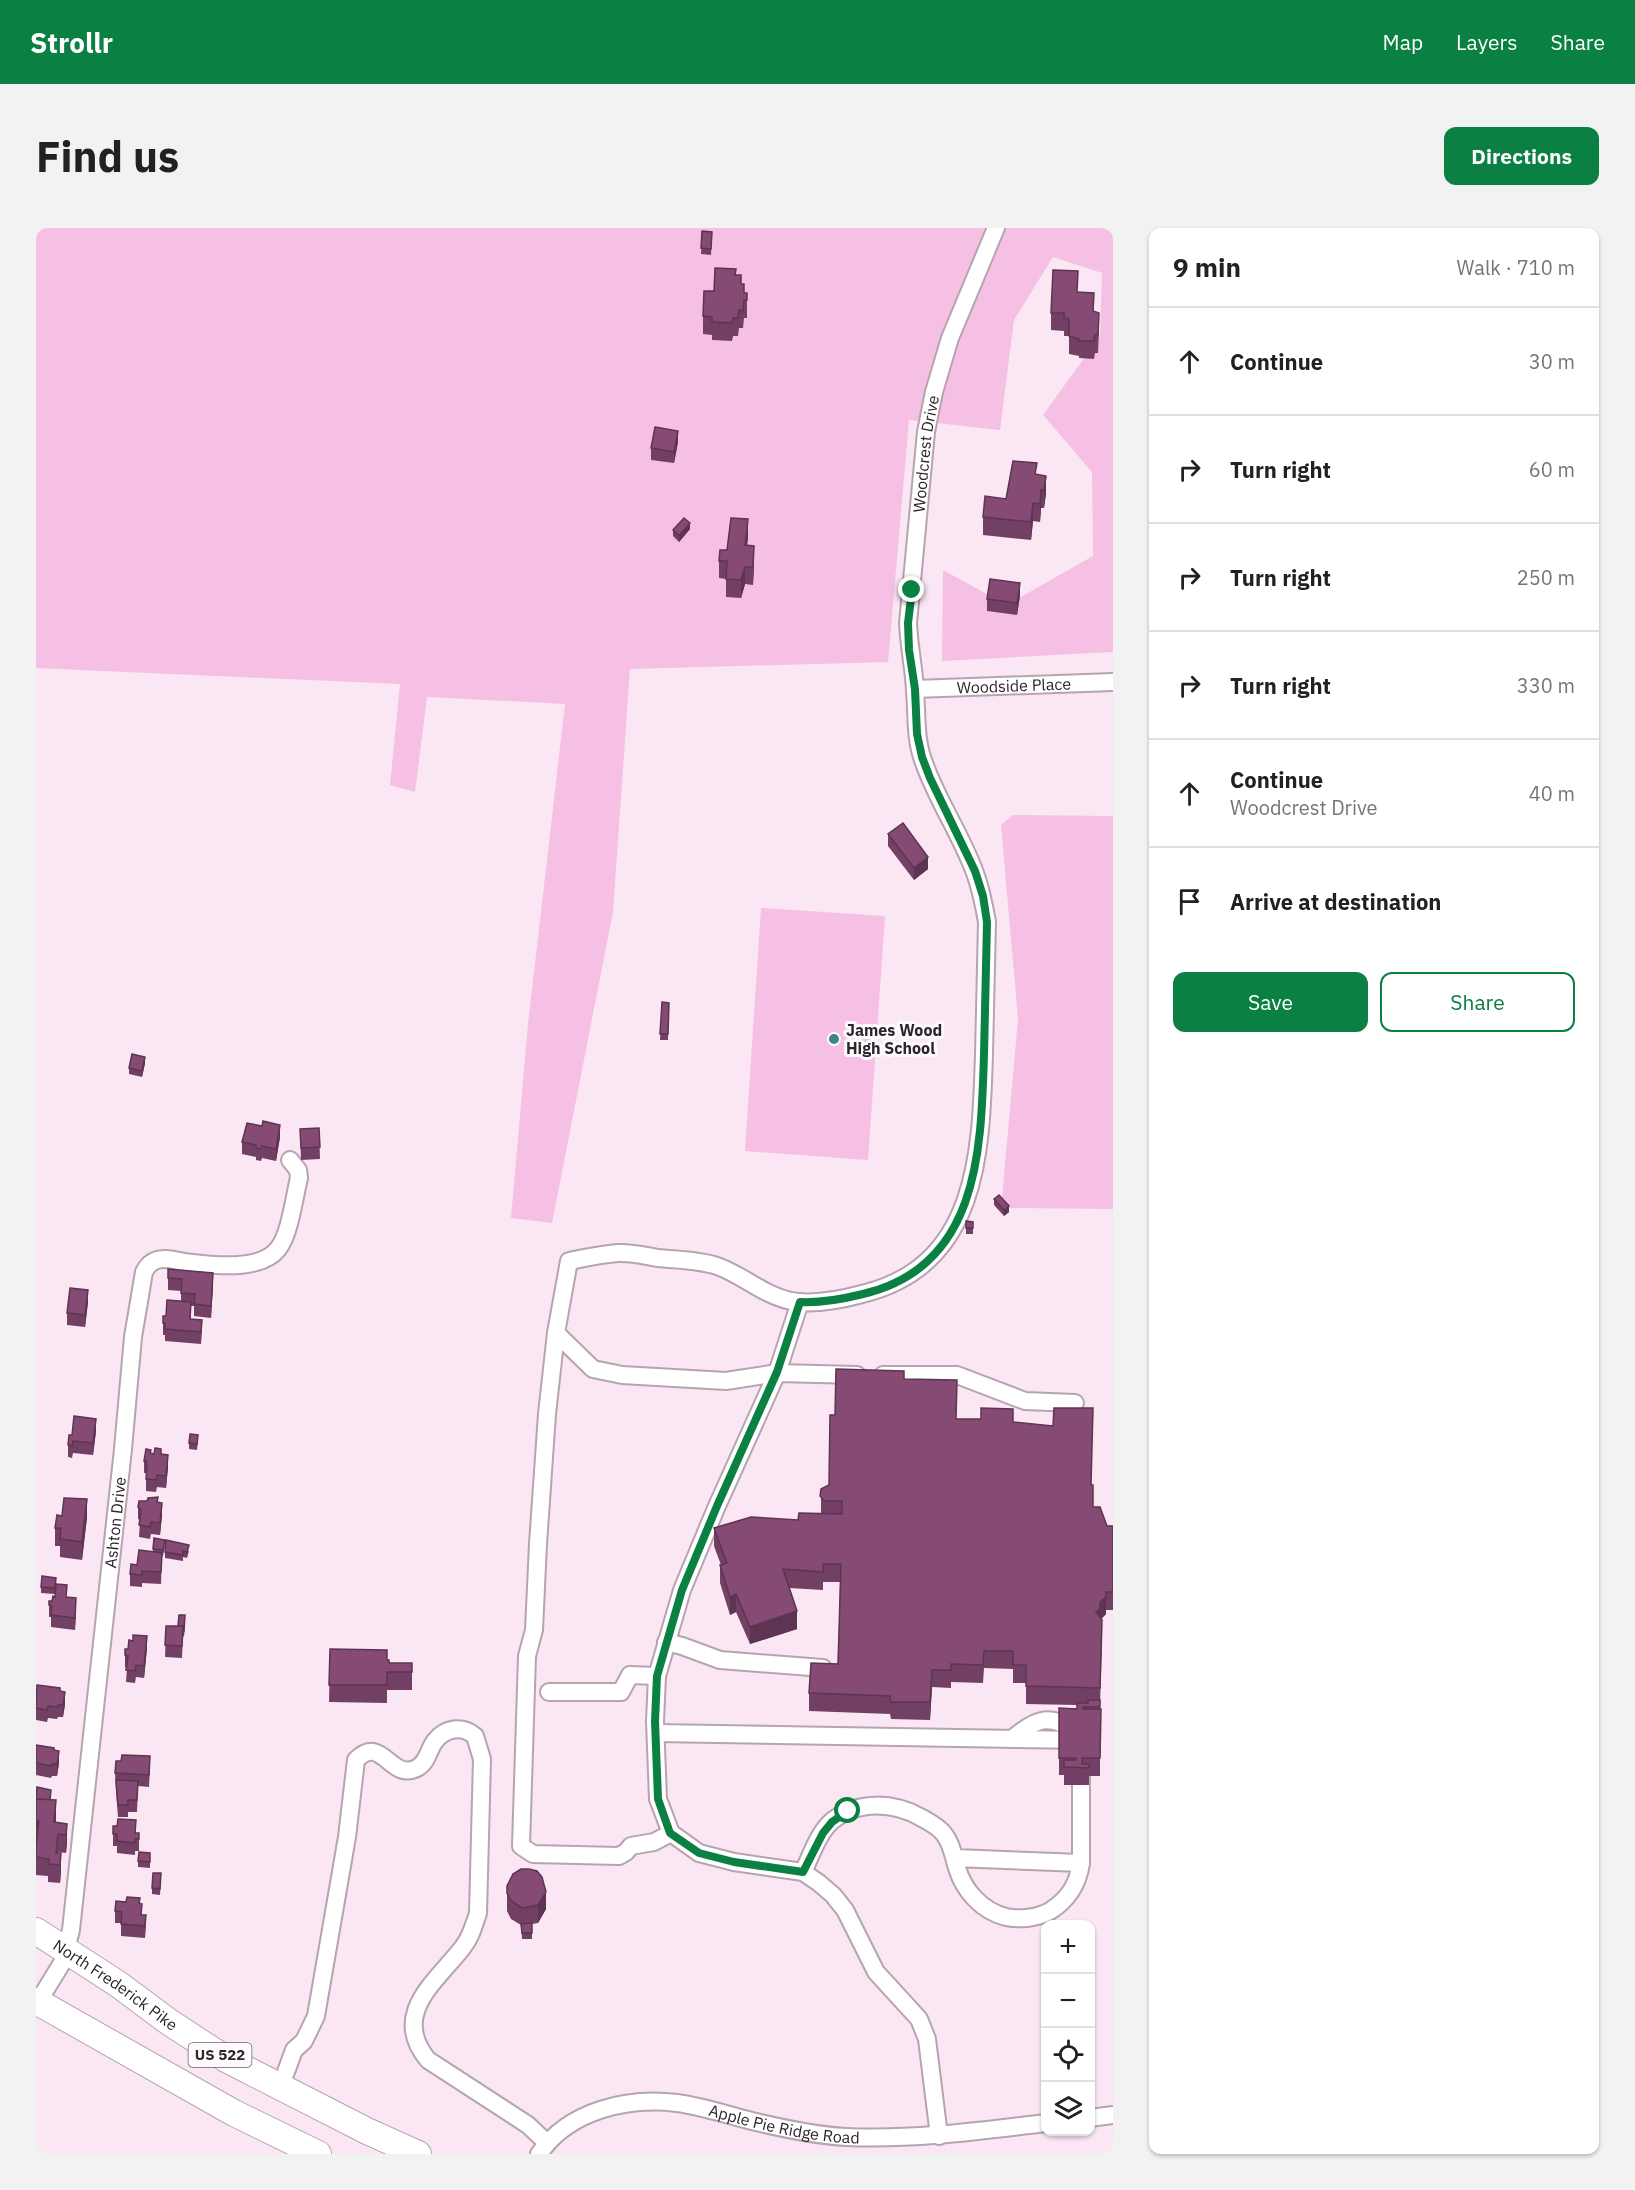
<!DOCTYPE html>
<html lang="en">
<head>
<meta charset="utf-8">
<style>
	body { margin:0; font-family:"IBM Plex Sans",sans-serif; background:#f2f2f2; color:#202124 }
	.controls { position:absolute; right:18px; bottom:18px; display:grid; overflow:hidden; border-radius:12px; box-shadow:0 2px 4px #0004 }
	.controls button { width:54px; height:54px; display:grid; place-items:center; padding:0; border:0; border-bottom:2px solid #e0e0e0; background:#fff; color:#202124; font:30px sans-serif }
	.stop { position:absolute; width:18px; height:18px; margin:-14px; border:4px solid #0b8043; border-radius:50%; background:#fff }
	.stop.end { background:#0b8043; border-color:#fff; box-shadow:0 2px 6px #0008 }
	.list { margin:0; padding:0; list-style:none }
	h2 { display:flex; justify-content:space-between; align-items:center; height:78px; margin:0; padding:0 24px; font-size:26px }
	h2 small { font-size:20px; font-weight:400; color:#757577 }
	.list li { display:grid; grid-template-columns:39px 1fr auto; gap:18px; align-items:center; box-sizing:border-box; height:108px; padding:0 24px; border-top:2px solid #e0e0e0 }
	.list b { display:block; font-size:22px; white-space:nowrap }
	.list p { margin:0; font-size:20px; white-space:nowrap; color:#757577 }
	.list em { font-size:20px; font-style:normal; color:#757577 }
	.actions { display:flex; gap:12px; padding:18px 24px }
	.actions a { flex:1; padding:14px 0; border:2px solid #0b8043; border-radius:12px; text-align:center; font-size:21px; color:#0b8043 }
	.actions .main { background:#0b8043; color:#fff }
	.icon { flex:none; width:33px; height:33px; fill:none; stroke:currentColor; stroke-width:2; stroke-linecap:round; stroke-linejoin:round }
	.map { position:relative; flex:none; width:1077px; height:1926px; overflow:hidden; border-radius:12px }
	header { display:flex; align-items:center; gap:36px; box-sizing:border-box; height:84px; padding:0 30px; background:#0b8043; color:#fff }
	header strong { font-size:28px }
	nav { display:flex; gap:33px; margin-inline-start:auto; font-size:21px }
	.intro { display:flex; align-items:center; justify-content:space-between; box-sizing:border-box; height:144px; padding:0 36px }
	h1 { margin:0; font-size:42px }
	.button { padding:15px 27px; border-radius:12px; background:#0b8043; color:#fff; font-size:21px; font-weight:700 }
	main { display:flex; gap:36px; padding:0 36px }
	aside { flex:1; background:#fff; border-radius:12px; box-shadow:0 2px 4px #0004 }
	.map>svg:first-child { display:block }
</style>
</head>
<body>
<header>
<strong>Strollr</strong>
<nav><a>Map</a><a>Layers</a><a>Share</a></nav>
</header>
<div class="intro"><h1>Find us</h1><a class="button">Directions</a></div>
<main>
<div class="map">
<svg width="1077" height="1926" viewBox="0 0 1077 1926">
	<rect width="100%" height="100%" fill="#fae7f3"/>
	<g fill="#f5c0e3">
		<polygon points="0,0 1077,0 1077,424 906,433 907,342 971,377 1057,328 1056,244 1007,187 1064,108 1066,45 1017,29 978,92 964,202 873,192 852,434 594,441 577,684 516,995 475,990 492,796 529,476 391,469 379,564 354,557 364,456 0,440"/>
		<polygon points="977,587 1077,588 1077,981 974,980 966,970 982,791 965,597"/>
		<polygon points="725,680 849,688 832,932 709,923"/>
	</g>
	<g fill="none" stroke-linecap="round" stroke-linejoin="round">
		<g stroke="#b6a4b0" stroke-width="20">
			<g id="minor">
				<path id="s1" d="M 879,461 L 1077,454"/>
				<polyline points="520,1105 557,1141 586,1147 690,1153 741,1145 821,1147"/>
				<polyline points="847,1147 921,1147 989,1173 1039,1175"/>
				<polyline points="630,1414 646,1418 684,1432 787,1440"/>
				<polyline points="513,1464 585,1464 594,1447 621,1448"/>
				<polyline points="620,1505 1045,1512"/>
				<path d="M 976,1511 C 1000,1490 1016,1484 1042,1506"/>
				<polyline points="635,1605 622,1571 619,1493 621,1448 646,1362 681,1278 741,1145 764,1074"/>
				<polyline points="1045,1635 1045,1537"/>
				<path d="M 767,1644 C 775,1628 782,1605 796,1593 C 822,1572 858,1574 886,1590 C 893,1594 903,1599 908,1606 C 916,1616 917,1628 921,1640 C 928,1663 946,1683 970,1689 C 984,1692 1001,1690 1014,1683 C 1033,1671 1042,1656 1045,1635 L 919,1630"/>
				<path id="s2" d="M 2,1774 L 26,1735 L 35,1702 L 87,1221 L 97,1109 L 108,1044 C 111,1038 114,1034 121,1032 C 129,1029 140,1033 149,1034 C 174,1037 224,1044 242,1021 C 254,1006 258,970 263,950 L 262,942 L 254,932"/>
				<path d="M 244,1860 L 258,1822 L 268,1813 L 280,1788 L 311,1609 L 320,1532 C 346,1505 354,1554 381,1540 C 392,1534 392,1522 399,1513 C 409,1500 426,1497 439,1508 L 446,1531 L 442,1685 C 438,1697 435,1709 427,1719 C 400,1754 354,1786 392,1832 L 492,1897 L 511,1915"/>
				<polyline points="1054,1890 1077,1887"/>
				<path id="s3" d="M 903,1908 L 891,1811 L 883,1791 L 840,1744 L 809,1682 L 797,1667 L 783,1655 L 767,1644 L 698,1634 L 663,1625 L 635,1605 L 618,1614 L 595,1618 L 590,1624 L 583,1628 L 497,1626 L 485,1618 L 491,1428 L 498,1402 L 502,1316 L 511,1186 L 520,1105 L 533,1033 C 549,1030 566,1026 582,1025 C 595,1024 610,1028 622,1030 C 641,1032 663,1032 681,1038 C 707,1047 727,1067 755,1073 C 778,1077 804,1072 826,1066 C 943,1038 945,923 948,826 C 949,782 950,738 951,694 C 948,677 945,661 939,645 C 925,606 900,571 887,532 C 879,510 881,486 879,463 C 878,440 873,419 872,395 L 890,204 L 898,164 L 914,110 L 960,0"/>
				<path id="s4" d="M 503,1926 C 533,1882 592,1869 641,1875 C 665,1878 688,1886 712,1892 C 744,1900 777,1907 810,1909 C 877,1912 943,1903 1010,1895"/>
			</g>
		</g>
		<g stroke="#b6a4b0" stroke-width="28">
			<g id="highway">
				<path id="s5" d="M 0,1703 L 82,1756 L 133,1794 L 190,1831 L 331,1903 L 382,1926"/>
				<polyline points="0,1773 198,1885 282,1926"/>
			</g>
		</g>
		<use href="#minor" stroke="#fff" stroke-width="16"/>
		<use href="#highway" stroke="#fff" stroke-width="26"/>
	</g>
	<g fill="#724064">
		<polygon points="666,3 676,4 675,27 665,26"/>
		<polygon points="705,56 708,65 711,65 711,90 708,90 707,100 703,100 702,108 697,108 696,113 676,112 676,107 667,106 667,88 678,63"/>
		<polygon points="1042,65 1058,83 1063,103 1062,125 1059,125 1058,131 1043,130 1043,128 1033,126 1033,108 1028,108 1028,103 1015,102 1015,85"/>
		<polygon points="642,214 638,235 615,232 615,220"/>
		<polygon points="1001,247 1010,265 1008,280 1005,280 1004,294 997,293 995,312 947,307 947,289"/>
		<polygon points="654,301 643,314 637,308 637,302"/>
		<polygon points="712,309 711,317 718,336 717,357 709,356 705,370 690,369 690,351 683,350 683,333 691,322"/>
		<polygon points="984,367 981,387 951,383 951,371"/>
		<polygon points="852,606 892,641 878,652 852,618"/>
		<polygon points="626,774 633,775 632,812 624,812"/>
		<polygon points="109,835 106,849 93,846 93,840"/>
		<polygon points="283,900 284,931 265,932 264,901"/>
		<polygon points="244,909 240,933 226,930 225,933 220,932 220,929 206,926 206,914"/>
		<polygon points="958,971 973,984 968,988 958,977"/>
		<polygon points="930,993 937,994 937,1006 930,1006"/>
		<polygon points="132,1041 177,1057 175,1090 158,1088 158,1078 155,1078 155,1091 166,1104 165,1116 129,1113 129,1107 127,1107 127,1088 130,1088 145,1073 145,1063 132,1062"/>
		<polygon points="52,1074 49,1099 31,1097 31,1085"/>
		<polygon points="868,1151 920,1191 977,1194 1056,1257 1057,1279 1071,1298 1077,1298 1077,1382 1070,1382 1070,1386 1065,1391 1066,1410 1064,1478 1064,1548 1053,1548 1053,1557 1028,1557 1028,1547 1023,1547 1023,1480 1041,1481 1041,1477 990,1476 990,1455 977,1455 977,1441 948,1440 947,1455 915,1454 915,1460 896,1459 894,1492 855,1491 854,1486 773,1483 773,1465 802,1436 804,1354 787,1354 787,1362 753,1360 761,1401 714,1416 700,1384 694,1387 684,1355 684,1337 685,1337 678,1318 678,1300 762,1292 785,1286 785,1261 793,1257 799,1187"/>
		<polygon points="60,1203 57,1227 37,1225 36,1230 32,1229 32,1217 36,1207"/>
		<polygon points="162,1213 161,1222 153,1221 153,1215"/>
		<polygon points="115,1226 125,1227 132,1239 130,1260 121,1259 120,1264 110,1263 110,1245 108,1245 108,1233"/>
		<polygon points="122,1274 126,1287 124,1307 115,1306 114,1311 103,1309 104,1292 102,1291 102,1279"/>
		<polygon points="51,1289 46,1332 24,1329 24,1318 19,1318 19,1300"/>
		<polygon points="129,1318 127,1328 126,1328 125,1356 106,1355 106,1359 94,1358 94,1346 101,1337 117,1324 117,1321"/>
		<polygon points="153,1323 151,1330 147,1329 147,1333 129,1330 129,1324"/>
		<polygon points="20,1356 19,1366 5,1365 5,1359"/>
		<polygon points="31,1370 40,1382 39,1402 15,1399 15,1389 13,1389 13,1377"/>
		<polygon points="149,1393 148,1409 147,1408 146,1430 129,1429 130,1398 142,1398"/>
		<polygon points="111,1420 108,1450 100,1449 99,1455 90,1454 91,1440 89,1439 89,1427 92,1421"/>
		<polygon points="294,1421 351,1432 353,1435 376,1435 376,1462 351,1462 351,1475 293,1474"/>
		<polygon points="0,1461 24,1463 29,1476 27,1489 22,1489 21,1491 12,1490 11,1494 0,1492"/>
		<polygon points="0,1517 18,1522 23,1535 21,1548 16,1548 15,1550 0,1547"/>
		<polygon points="114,1540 113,1559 102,1558 101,1584 92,1584 92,1589 82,1589 80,1564 79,1545"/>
		<polygon points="0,1566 15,1568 15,1572 20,1590 20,1594 31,1596 31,1614 30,1625 22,1624 25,1643 24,1655 12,1654 12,1648 0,1647"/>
		<polygon points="103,1605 103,1623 99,1623 99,1627 81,1625 81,1618 77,1618 77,1606"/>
		<polygon points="114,1631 114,1640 102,1639 102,1633"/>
		<polygon points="125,1651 124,1667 116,1666 116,1660"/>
		<polygon points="471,1658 510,1681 502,1695 496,1696 496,1711 486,1711 485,1697 475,1691 471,1683"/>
		<polygon points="104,1675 106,1687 110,1699 109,1710 85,1708 85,1695 79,1695 79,1683"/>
	</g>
	<g fill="#5d3451">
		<polygon points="642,203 642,214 638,235 638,224"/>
		<polygon points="1010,248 1010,265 1008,280 1008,262"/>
		<polygon points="1005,262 1005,280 1004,294 1004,276"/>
		<polygon points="997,275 997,293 995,312 995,294"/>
		<polygon points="712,291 712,309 709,335 709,317"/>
		<polygon points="654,295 654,301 643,314 643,308"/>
		<polygon points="718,318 718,336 717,357 717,339"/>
		<polygon points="709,339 709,356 705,370 705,352"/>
		<polygon points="984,355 984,367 981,387 981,375"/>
		<polygon points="892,629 892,641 878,652 878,640"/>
		<polygon points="109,829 109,835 106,849 106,843"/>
		<polygon points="244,897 244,909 240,933 240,921"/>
		<polygon points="973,978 973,984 968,988 968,982"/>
		<polygon points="177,1045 177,1057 175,1090 175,1078"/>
		<polygon points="52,1062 52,1074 49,1099 49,1087"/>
		<polygon points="60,1191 60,1203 57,1227 57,1215"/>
		<polygon points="132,1227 132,1239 130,1260 130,1248"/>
		<polygon points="51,1271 51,1289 46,1332 46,1314"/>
		<polygon points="126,1275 126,1287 124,1307 124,1295"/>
		<polygon points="700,1366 700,1384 694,1387 694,1369"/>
		<polygon points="1070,1369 1070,1386 1064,1392 1060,1384 1064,1374"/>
		<polygon points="40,1370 40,1382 39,1402 39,1390"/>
		<polygon points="761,1383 761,1401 714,1416 714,1399"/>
		<polygon points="111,1408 111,1420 108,1450 108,1438"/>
		<polygon points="896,1442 896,1459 894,1492 894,1474"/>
		<polygon points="29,1464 29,1476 27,1489 27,1477"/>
		<polygon points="23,1523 23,1535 21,1548 21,1536"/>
		<polygon points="20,1572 20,1590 18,1612 18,1594"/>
		<polygon points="31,1596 31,1614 30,1625 30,1607"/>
		<polygon points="25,1625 25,1643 24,1655 24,1637"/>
		<polygon points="510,1664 510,1681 502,1695 502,1677"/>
	</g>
	<g fill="#854b74" stroke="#5d3451" stroke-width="1.5">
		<polygon points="666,3 676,4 675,21 665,20"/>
		<polygon points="679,40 700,41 699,47 705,47 705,56 708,56 708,65 711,65 711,72 708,72 707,83 703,82 702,90 697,90 696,95 676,94 676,89 667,88 668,63 678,63"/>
		<polygon points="1017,42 1042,43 1041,64 1058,65 1057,83 1063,85 1062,107 1059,107 1058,113 1043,113 1043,111 1033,108 1033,91 1028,90 1028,85 1015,85"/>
		<polygon points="619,199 642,203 638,224 615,220"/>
		<polygon points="977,233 1001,235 999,246 1010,248 1008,262 1005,262 1004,276 997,275 995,294 947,289 949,268 970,271"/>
		<polygon points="648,290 654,295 643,308 637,302"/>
		<polygon points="695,290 712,291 709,317 718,318 717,339 709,339 705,352 690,351 691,333 683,333 684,322 691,322"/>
		<polygon points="954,351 984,355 981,375 951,371"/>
		<polygon points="867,595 892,629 878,640 852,606"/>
		<polygon points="626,774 633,775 632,806 624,806"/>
		<polygon points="96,826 109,829 106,843 93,840"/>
		<polygon points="227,893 244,897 240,921 226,918 225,921 220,920 220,917 206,914 211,895 226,898"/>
		<polygon points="283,900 284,919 265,920 264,901"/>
		<polygon points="963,967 973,978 968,982 958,971"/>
		<polygon points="930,993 937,994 937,1000 930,1000"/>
		<polygon points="132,1041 177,1045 175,1078 158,1076 159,1066 145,1065 146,1051 132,1050"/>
		<polygon points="34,1060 52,1062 49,1087 31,1085"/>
		<polygon points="131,1072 155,1074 154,1091 166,1092 165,1104 129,1101 129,1095 127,1095 127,1088 130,1088"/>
		<polygon points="800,1141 868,1143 868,1151 921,1152 920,1191 945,1191 945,1180 977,1181 977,1194 1017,1198 1018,1180 1057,1180 1055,1257 1057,1257 1057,1279 1064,1279 1071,1298 1077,1298 1077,1364 1070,1364 1070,1369 1064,1374 1064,1381 1060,1384 1066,1392 1064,1460 990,1458 990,1437 977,1437 977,1423 948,1423 947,1437 915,1436 915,1442 896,1442 894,1474 855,1474 854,1468 773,1465 775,1435 802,1436 805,1336 787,1336 787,1344 747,1341 761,1383 714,1399 700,1366 694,1369 684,1337 691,1335 678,1300 715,1289 762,1292 763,1285 806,1286 806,1273 789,1273 784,1268 785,1261 793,1257 794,1187 799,1187"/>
		<polygon points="38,1188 60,1191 57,1215 37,1213 36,1218 32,1217 33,1207 36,1207"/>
		<polygon points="154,1206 162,1207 161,1216 153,1215"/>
		<polygon points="119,1220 125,1221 125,1226 132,1227 130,1248 121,1247 120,1252 110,1251 111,1238 110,1233 108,1233 110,1221 115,1222 114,1225 118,1226"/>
		<polygon points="122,1269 121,1274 126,1275 124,1295 115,1294 114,1299 103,1297 105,1284 104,1280 102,1279 103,1273 111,1273 112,1270"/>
		<polygon points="28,1270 51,1271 46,1314 24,1311 25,1300 19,1300 21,1287 26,1288"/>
		<polygon points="118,1310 129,1312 127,1322 117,1321"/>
		<polygon points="130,1312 153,1317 151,1324 147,1323 147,1327 129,1324"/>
		<polygon points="103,1322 126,1325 125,1344 106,1343 106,1347 94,1346 95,1336 101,1337"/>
		<polygon points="6,1348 20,1350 19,1360 5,1359"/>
		<polygon points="20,1356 31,1357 30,1369 40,1370 39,1390 15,1387 16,1378 13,1377 13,1373 16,1373 17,1368 19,1369"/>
		<polygon points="143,1387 149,1387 148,1403 147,1402 147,1398 142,1398"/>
		<polygon points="130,1398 147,1398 146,1418 129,1417"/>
		<polygon points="97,1407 111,1408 108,1438 100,1437 99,1443 90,1442 92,1428 89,1427 89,1421 92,1421 93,1412 97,1413"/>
		<polygon points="294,1421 351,1422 351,1432 353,1432 353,1435 376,1435 376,1444 351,1444 351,1457 293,1457"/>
		<polygon points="1,1457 24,1460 24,1463 29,1464 27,1477 22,1477 21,1479 12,1478 11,1482 0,1480"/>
		<polygon points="1052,1472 1064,1472 1064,1479 1047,1479 1047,1481 1065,1481 1064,1530 1046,1530 1046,1536 1053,1536 1053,1540 1028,1539 1028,1532 1040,1532 1040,1530 1023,1530 1023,1480 1041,1481 1041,1475 1052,1475"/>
		<polygon points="0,1517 18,1520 18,1522 23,1523 21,1536 16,1536 15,1538 0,1535"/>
		<polygon points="86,1527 114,1528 113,1547 79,1545 80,1533 85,1533"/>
		<polygon points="80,1552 102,1553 101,1572 92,1572 92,1577 82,1577"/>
		<polygon points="1,1559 15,1562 14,1572 0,1571"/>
		<polygon points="0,1571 20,1572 18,1594 31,1596 30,1607 22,1606 20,1625 25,1625 24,1637 12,1636 13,1631 0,1629 0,1619 3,1593 2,1592 0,1603"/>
		<polygon points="82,1591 100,1592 99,1605 103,1605 103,1611 99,1611 99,1615 81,1613 81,1606 77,1606 77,1598 81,1598"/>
		<polygon points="103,1624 114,1625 114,1634 102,1633"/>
		<polygon points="485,1641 493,1641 501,1643 506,1649 510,1664 502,1677 486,1680 475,1673 471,1665 471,1658 477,1646"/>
		<polygon points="117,1645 125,1645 124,1661 116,1660"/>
		<polygon points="91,1669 104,1670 103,1675 106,1676 105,1687 110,1687 109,1698 85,1696 86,1684 79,1683 80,1673 90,1674"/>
		<polygon points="496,1695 496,1705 486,1705 485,1696"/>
	</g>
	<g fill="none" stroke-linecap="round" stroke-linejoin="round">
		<path stroke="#0b8043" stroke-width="8" d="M 812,1583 L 796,1594 L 787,1605 L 767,1644 L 698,1634 L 663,1625 L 634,1605 L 622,1571 L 619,1493 L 621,1448 L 646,1362 L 681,1278 L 741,1144 L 764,1074 C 785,1075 807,1071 827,1066 C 943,1039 945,923 948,827 C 949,782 950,738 951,694 L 947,668 L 939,643 L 894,550 L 886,529 L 881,506 L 879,461 L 873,422 L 872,395 L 876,362"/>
	</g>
	<circle fill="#3f8590" stroke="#fdf9fc" stroke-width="2" cx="798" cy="811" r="6"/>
	<g text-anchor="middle" stroke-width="6" stroke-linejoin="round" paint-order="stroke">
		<rect fill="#fdf9fc" stroke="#6a6468" stroke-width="1.5" x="152.5" y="1815" width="63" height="24" rx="4.5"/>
		<g font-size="15" font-weight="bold" fill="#2b2429">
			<text x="184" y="1832">US 522</text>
		</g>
		<g font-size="16" fill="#2b2429" stroke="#fdf9fc">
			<text dy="6" stroke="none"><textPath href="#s3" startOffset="2410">Woodcrest Drive</textPath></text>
			<text dy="6" stroke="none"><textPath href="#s1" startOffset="99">Woodside Place</textPath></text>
			<text dy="6" stroke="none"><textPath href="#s2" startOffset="490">Ashton Drive</textPath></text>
			<text dy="6" stroke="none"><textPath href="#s5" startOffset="96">North Frederick Pike</textPath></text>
			<text dy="6" stroke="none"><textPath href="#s4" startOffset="264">Apple Pie Ridge Road</textPath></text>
		</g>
		<g font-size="16" font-weight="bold" fill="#2b2429" stroke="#fdf9fc" text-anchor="start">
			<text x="810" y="808">James Wood<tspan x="810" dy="18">High School</tspan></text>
		</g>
	</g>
</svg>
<div class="controls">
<button>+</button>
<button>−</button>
<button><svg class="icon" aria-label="locate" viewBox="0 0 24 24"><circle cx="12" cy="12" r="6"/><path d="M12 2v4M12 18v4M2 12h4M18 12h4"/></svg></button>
<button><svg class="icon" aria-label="layers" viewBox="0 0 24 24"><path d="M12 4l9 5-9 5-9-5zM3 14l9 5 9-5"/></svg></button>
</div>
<div class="stop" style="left:812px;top:1583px"></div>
<div class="stop end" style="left:876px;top:362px"></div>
</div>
<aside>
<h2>9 min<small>Walk · 710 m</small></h2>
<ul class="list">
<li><svg class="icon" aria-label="ahead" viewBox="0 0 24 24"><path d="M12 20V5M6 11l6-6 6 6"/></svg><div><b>Continue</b></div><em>30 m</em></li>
<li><svg class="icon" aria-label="right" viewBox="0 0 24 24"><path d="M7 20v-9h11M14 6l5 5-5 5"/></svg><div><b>Turn right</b></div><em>60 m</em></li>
<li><svg class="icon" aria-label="right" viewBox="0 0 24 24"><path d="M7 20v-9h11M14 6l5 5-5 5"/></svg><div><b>Turn right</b></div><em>250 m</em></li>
<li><svg class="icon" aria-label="right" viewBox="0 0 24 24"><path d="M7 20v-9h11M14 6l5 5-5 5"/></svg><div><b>Turn right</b></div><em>330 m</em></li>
<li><svg class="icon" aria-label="ahead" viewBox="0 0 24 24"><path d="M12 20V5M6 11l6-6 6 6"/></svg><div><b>Continue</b><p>Woodcrest Drive</p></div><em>40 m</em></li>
<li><svg class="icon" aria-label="arrive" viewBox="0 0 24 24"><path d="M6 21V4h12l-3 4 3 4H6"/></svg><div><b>Arrive at destination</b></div></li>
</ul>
<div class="actions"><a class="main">Save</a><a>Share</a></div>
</aside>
</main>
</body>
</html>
